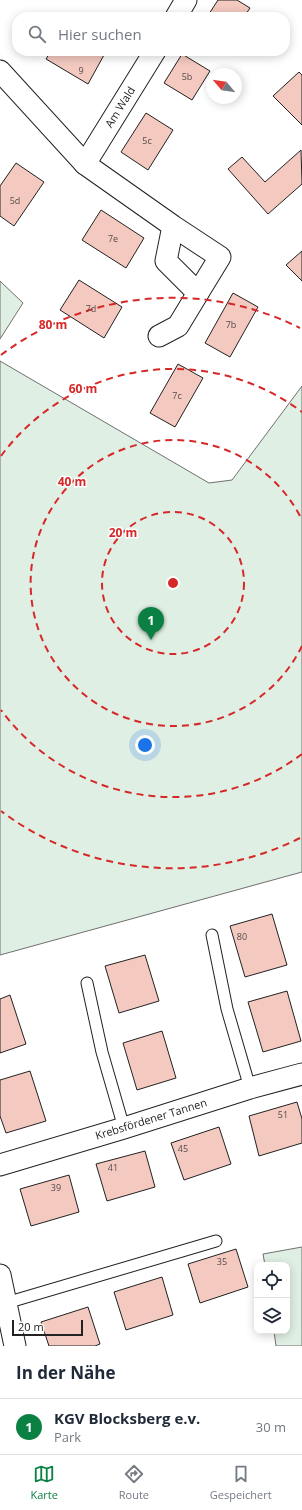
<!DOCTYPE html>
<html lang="de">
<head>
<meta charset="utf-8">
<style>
	body { margin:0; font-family:"Open Sans",sans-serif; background:#f2f2f3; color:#1f2937 }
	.controls { position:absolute; right:12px; bottom:12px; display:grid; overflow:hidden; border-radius:8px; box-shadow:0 2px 10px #0003 }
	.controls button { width:36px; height:36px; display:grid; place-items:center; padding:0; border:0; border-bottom:1px solid #e0e1e3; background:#fff; color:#1f2937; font:20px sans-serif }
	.compass { position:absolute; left:206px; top:68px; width:36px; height:36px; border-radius:50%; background:#fff; box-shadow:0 2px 10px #0003; rotate:299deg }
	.scale { position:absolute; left:12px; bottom:10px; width:71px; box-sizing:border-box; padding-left:4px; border:2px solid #222; border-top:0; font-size:11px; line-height:14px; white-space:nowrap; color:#222; -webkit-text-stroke:3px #fff; paint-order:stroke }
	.you { position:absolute; left:145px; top:745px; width:14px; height:14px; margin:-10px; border:3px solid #fff; border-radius:50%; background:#1a73e8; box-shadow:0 0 0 6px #1a73e833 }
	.badge { display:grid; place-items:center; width:26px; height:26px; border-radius:50%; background:#0b8043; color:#fff; font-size:13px; font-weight:700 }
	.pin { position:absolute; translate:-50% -33px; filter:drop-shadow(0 1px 2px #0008) }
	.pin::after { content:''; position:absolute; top:21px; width:14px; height:12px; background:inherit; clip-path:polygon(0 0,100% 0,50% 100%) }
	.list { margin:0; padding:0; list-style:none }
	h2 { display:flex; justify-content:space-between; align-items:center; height:52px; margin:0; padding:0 16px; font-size:17px }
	h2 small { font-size:13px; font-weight:400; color:#747a83 }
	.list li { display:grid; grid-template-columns:26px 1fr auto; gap:12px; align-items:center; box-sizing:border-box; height:56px; padding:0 16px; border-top:1px solid #e0e1e3 }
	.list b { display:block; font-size:15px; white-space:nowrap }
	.list p { margin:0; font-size:13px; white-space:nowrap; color:#747a83 }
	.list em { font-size:13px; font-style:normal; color:#747a83 }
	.icon { flex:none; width:22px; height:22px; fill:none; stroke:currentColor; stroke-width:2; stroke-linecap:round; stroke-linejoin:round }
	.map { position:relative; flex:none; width:302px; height:1346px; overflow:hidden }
	.search { position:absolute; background:#fff; box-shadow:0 2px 10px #0003; left:12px; right:12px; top:12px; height:44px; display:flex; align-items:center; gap:10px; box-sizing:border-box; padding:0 14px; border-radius:16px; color:#747a83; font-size:15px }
	.sheet { height:108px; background:#fff }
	nav { display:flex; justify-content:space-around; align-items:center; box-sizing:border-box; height:56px; border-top:1px solid #e0e1e3; background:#fff; font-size:11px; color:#747a83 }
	nav a { display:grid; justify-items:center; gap:2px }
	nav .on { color:#0b8043 }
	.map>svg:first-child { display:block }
</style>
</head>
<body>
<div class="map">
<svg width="302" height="1346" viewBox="0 0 302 1346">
	<rect width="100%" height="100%" fill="#fff"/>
	<g fill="#e0efe3" stroke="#6f6f6f">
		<polygon points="0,281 23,303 0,339"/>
		<polygon points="0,361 209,483 232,480 302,386 302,872 0,955"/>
		<polygon points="302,1247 302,1346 276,1346 274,1331 287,1331 287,1265 265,1265 263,1254"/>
	</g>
	<g fill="#f3c9c0" stroke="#222">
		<polygon points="218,0 237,0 250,8 244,17 207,17"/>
		<polygon points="51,51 97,51 104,55 88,84 46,59"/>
		<polygon points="182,54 210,71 192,100 164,83"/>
		<polygon points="299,72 302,75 302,125 273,96"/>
		<polygon points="146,113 173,130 148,170 121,152"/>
		<polygon points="301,150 302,184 268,214 228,169 242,157 265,182"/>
		<polygon points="16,163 44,182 14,226 0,216 0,186"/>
		<polygon points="101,210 144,238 126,268 82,240"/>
		<polygon points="302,251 302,281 286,265"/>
		<polygon points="79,280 122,307 104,338 60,310"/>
		<polygon points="233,293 258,307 230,357 205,343"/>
		<polygon points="178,364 203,378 175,427 150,413"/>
		<polygon points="272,914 287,965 245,977 230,926"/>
		<polygon points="145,955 159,1001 119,1013 105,966"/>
		<polygon points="287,991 301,1041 263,1052 248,1002"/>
		<polygon points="10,995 26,1044 0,1053 0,999"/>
		<polygon points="162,1031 176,1078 137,1090 123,1043"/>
		<polygon points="30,1071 46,1121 6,1133 0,1116 0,1080"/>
		<polygon points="297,1102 302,1119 302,1143 259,1156 249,1116"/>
		<polygon points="219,1127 231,1164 184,1180 171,1143"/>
		<polygon points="145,1151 155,1187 107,1201 96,1164"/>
		<polygon points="69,1175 79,1212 31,1226 20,1189"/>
		<polygon points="236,1249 248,1287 200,1303 188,1264"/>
		<polygon points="162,1277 173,1315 126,1330 114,1292"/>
		<polygon points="88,1307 100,1344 95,1346 49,1346 41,1322"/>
	</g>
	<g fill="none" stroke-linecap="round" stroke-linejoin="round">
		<g stroke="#222" stroke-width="13">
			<g id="service">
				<polyline points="212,935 227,1009 250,1088"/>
				<polyline points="87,983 102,1052 124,1128"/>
				<polyline points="6,1303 216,1241"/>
			</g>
		</g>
		<g stroke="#222" stroke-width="23">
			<g id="minor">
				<polyline points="176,17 186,0"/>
				<polyline points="0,71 85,164 173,226 220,257 198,293 166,261 173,226"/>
				<polyline points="85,164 155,51"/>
				<polyline points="159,336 178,326 198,293"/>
				<polyline points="0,1165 124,1128 250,1088 302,1074"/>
				<polyline points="0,1275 15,1346"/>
			</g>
		</g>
		<use href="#service" stroke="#fff" stroke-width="11"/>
		<use href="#minor" stroke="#fff" stroke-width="21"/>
	</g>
	<g fill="none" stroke="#d62828" stroke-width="2" stroke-dasharray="7 5">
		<circle cx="173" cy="583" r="71"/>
		<path d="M302 646A143 143 0 1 1 302 520"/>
		<path d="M302 754A214 214 0 0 1 1 710M1 456A214 214 0 0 1 302 412"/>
		<path d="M300 838A285 285 0 0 1 1 811M1 355A285 285 0 0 1 300 328"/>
	</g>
	<g text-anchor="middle" stroke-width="3" stroke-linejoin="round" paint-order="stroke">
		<g font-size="9" fill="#564c4a">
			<text x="81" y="74">9</text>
			<text x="187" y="80">5b</text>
			<text x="147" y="144">5c</text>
			<text x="15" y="204">5d</text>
			<text x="113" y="242">7e</text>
			<text x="91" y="312">7d</text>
			<text x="231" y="328">7b</text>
			<text x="177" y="399">7c</text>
			<text x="242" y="940">80</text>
			<text x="283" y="1118">51</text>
			<text x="183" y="1152">45</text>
			<text x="113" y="1171">41</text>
			<text x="56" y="1191">39</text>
			<text x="222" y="1265">35</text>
		</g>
		<g font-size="11" fill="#222" stroke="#fff">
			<text transform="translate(120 107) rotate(-58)" y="4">Am Wald</text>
			<text transform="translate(151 1119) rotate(-17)" y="4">Krebsfördener Tannen</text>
		</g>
	</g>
	<circle cx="173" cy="583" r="6" fill="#d62828" stroke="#fff" stroke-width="2"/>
	<g font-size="12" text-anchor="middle" font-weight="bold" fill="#d62828" stroke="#fff" stroke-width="3" stroke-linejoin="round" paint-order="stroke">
		<text x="53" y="329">80 m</text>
		<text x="83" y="393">60 m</text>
		<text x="72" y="486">40 m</text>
		<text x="123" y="537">20 m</text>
	</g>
</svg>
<div class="controls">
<button><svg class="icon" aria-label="locate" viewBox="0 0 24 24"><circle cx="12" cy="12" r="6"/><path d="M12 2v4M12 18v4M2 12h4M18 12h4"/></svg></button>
<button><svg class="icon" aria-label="layers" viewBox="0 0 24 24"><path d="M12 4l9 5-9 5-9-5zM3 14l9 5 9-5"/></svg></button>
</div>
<svg class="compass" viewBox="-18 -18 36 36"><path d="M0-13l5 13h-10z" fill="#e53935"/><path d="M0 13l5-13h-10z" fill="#747a83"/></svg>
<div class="scale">20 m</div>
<div class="you"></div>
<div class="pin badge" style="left:151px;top:640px">1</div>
<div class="search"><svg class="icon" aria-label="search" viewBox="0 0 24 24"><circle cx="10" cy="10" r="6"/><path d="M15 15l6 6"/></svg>Hier suchen</div>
</div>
<section class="sheet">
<h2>In der Nähe<small></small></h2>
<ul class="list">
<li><span class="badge">1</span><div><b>KGV Blocksberg e.v.</b><p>Park</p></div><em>30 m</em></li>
</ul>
</section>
<nav>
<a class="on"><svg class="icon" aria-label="map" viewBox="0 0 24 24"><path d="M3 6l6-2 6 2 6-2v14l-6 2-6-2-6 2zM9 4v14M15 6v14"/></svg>Karte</a>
<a><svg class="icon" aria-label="directions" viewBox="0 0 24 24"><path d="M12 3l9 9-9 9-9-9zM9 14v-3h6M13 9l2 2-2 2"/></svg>Route</a>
<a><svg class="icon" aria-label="saved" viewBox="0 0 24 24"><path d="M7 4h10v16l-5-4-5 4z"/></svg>Gespeichert</a>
</nav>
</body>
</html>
